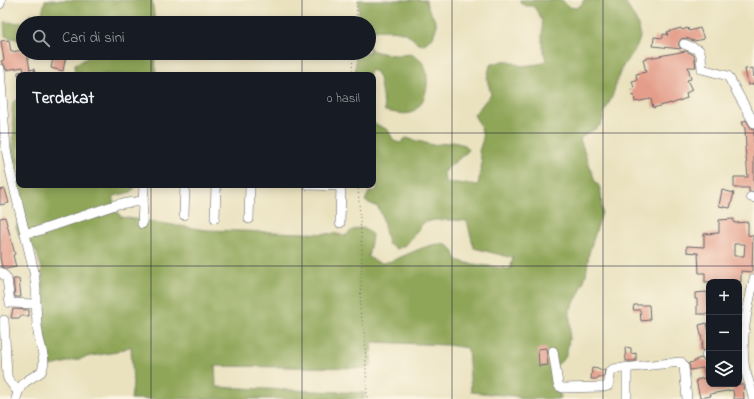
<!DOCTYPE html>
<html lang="id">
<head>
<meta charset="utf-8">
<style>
	body { margin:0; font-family:"Indie Flower",sans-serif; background:#20242c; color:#f1f3f6 }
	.controls { position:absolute; right:12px; bottom:12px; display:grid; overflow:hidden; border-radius:8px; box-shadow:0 2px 10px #0003 }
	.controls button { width:36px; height:36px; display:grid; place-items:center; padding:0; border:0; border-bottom:1px solid #363941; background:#171b24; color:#f1f3f6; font:20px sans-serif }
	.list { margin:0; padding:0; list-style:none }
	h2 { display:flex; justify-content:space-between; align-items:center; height:52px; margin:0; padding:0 16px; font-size:17px }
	h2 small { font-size:13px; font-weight:400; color:#9ea1a6 }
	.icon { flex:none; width:22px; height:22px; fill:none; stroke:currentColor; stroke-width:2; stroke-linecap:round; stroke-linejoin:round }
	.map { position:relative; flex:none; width:754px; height:399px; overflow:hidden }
	.search { position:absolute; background:#171b24; box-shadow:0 2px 10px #0003; left:16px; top:16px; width:360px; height:44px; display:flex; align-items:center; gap:10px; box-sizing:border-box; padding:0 14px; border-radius:22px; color:#9ea1a6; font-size:15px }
	.panel { position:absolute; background:#171b24; box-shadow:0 2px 10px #0003; left:16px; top:72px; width:360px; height:116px; border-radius:8px }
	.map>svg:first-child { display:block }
</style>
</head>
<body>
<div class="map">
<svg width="754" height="399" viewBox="0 0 754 399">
	<rect width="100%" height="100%" fill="#fcf5e5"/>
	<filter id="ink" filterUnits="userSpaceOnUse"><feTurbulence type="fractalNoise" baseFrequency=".025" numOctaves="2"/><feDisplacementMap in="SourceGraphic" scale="8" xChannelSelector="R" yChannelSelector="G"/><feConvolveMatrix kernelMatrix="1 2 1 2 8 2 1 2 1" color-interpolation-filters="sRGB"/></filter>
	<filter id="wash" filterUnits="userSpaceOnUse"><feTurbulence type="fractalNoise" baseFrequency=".012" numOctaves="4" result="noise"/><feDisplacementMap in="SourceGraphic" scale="16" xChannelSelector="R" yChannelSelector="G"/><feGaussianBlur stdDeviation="0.9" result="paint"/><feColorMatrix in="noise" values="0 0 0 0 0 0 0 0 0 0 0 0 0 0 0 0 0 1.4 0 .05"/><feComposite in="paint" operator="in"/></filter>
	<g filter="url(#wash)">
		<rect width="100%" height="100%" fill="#eae2bf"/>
		<g fill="#8fa658" stroke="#58644a">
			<path d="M 45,0 L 152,0 L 155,23 L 23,23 L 23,41 L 5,36 L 4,22 C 16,22 24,26 31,13 L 32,22 C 42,17 43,11 45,0 Z"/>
			<path d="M 359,0 L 426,0 C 427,10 434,16 437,25 L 433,37 L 423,45 C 414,42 410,34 402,32 C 393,29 382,31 373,30 L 369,38 L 369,23 L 358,23 Z"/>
			<path d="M 520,0 L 562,0 L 569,7 L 576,8 L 581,5 L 584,0 L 623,0 C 629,8 639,23 640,33 C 641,44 631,55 625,63 C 618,73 616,86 612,97 C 610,102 607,106 605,111 C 604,115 603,119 602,123 C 597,130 586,132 580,139 L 595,181 L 599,186 L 601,193 L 602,212 L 589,253 L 586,275 L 579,294 L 570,310 L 570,332 L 567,352 L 565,358 L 552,369 L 553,390 L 561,395 L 560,399 L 521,399 L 515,396 L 471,392 L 468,348 L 447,345 L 372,342 L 371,367 L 362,368 L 215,366 L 216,387 L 364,393 L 364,399 L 131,399 L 133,385 L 131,346 L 117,352 L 91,356 L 51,366 L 43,327 L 42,269 L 36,250 L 21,239 L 16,227 L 24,210 L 9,175 L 14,130 L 12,110 L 13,102 L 19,98 L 19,185 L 137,185 L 131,192 L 114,196 L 113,206 L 121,217 L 206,230 L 337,234 L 345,236 C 354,227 363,224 372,235 L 371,242 L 368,257 C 372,259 378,263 382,263 C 400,262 436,234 451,248 C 454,251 455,256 457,260 L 466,263 L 510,269 L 513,258 L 474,248 L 467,221 L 453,220 L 434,220 L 423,223 L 407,244 L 397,249 L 388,244 L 382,216 L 378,207 L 365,201 L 369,192 L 377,190 L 376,181 L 373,178 L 373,123 L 388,130 L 394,141 L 400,143 L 406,138 L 433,145 L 453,142 L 465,145 L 468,151 C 460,159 451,164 444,172 L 445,182 L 478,185 L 482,163 L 479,151 L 483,139 L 481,127 L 474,115 L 491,94 L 487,79 L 490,65 L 502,61 L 509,61 L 521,66 L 540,64 L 546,60 C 544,54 543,48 542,41 C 542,24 545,21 533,6 L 526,6 L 520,3 Z"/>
			<path d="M 369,45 L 371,50 C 386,55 395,56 411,54 C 414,56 418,58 421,61 C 433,75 427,106 410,113 C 403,115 392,112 385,111 L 379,78 L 376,72 L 371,70 L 368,75 L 355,75 L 356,53 L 369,53 Z"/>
			<polygon points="90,53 155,53 156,75 72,75 74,72 75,64 87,58"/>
		</g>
		<g id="blocks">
			<g fill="#e49d8a" fill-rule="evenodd">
				<polygon points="681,28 682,30 688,28 689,31 700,28 704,39 694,41 686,38 681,39 678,44 681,49 653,46 654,37 663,38 663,34 668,35 667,32"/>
				<polygon points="9,40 11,52 23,50 23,53 27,53 30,70 34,69 35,75 18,75 18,72 24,71 23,67 6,70 5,66 2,63 1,61 4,60 1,41"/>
				<polygon points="686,51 694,55 696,67 688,67 691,79 687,80 692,90 686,93 687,98 671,104 671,103 653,108 651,99 635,102 634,95 632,96 631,89 634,88 632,81 637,80 636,74 646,72 643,59"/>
				<polygon points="54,53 66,55 63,71 51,68"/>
				<polygon points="753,68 754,84 748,85 745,69"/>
				<polygon points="746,120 751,128 754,129 754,192 749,192 749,188 734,188 734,177 748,177 745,147 746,147 745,129 742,122"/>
				<polygon points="5,189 9,203 0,205 0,190"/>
				<polygon points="722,190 734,193 730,208 719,206"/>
				<polygon points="5,217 15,254 13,255 16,267 6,269 2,267 0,258 0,218"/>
				<path d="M 734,219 L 734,223 L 748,222 L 748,235 L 753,236 L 752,272 L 741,271 L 741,282 L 705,282 L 705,273 L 699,273 L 698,253 L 687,252 L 687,246 L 704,247 L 704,234 L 719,233 L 719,220 ZM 734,244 L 745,244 L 744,256 L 734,256 Z"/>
				<polygon points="13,279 19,279 21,297 15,297"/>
				<polygon points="707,292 709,314 697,314 697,299 695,299 695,293"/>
				<polygon points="634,305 649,305 650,320 641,321 640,310 633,310"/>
				<polygon points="13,309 29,310 29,316 20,316 20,318 11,318"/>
				<polygon points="707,323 709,334 709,349 702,351 701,345 703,345 699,325"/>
				<polygon points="625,347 631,348 631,354 636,353 636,361 626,361"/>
				<polygon points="546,348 548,365 539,366 538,349"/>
				<polygon points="701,358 703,360 709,361 709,385 743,384 744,399 734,399 733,390 710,394 711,396 700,398 696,380 705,378 703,368 690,370 689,363 695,362 695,360"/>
				<polygon points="592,368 599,369 599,370 605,370 604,377 598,377 598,379 591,379"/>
			</g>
		</g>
	</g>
	<g filter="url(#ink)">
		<use href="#blocks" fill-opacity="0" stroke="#686569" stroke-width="1"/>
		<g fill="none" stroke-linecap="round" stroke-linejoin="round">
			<g stroke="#686569" stroke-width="10">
				<g id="minor">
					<polyline points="0,4 1,0"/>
					<polyline points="684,44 699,50 701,55 702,69 728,76 754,123"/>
					<polyline points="0,69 6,149 10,170 34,272 36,289 36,304"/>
					<polyline points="308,185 341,186"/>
					<polyline points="751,197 754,198"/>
					<polyline points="184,215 185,185"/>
					<polyline points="215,218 216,185"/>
					<polyline points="249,219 250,185"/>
					<polyline points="340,223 341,185"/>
					<polyline points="142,224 144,185"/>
					<polyline points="25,233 38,231 118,204 143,201"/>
					<path d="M 0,272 L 5,276 L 7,279 L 10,303 L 36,304 C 37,313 36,323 38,332 C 39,345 48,360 41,372 C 27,381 20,382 16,399"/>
					<polyline points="4,320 7,375 8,379 18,392"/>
					<polyline points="553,351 558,384 559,386 563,388 604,387 608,386 611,371 613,369 681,362 684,366 687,399"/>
					<polyline points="706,355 709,355"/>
					<polyline points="627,399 627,367"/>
					<path d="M 753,399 C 752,386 745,375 744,363 C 741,335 748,306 754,279"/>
				</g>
			</g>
			<g stroke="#686569" stroke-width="1" stroke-dasharray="1 3" stroke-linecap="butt">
				<polyline points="355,23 357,10 356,0"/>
				<polyline points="352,75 353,53"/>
				<polyline points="358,185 362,250 360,309 365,337 367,399"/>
			</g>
			<use href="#minor" stroke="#fff" stroke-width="9"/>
		</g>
	</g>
	<path fill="none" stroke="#22223b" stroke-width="1" stroke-opacity="0.55" d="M 151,0 L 151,23M 302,0 L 302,23M 452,0 L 452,399M 603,0 L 603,399M 151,53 L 151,75M 302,53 L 302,75M 0,133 L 19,133M 373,133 L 754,133M 151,185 L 151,399M 302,185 L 302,399M 0,266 L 754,266"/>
</svg>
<div class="controls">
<button>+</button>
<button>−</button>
<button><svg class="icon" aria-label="layers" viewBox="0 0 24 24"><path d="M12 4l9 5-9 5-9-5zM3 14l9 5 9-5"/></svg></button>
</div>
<div class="search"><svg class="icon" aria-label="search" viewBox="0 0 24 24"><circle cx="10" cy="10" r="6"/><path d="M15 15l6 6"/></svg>Cari di sini</div>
<section class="panel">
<h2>Terdekat<small>0 hasil</small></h2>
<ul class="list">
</ul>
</section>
</div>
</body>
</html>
